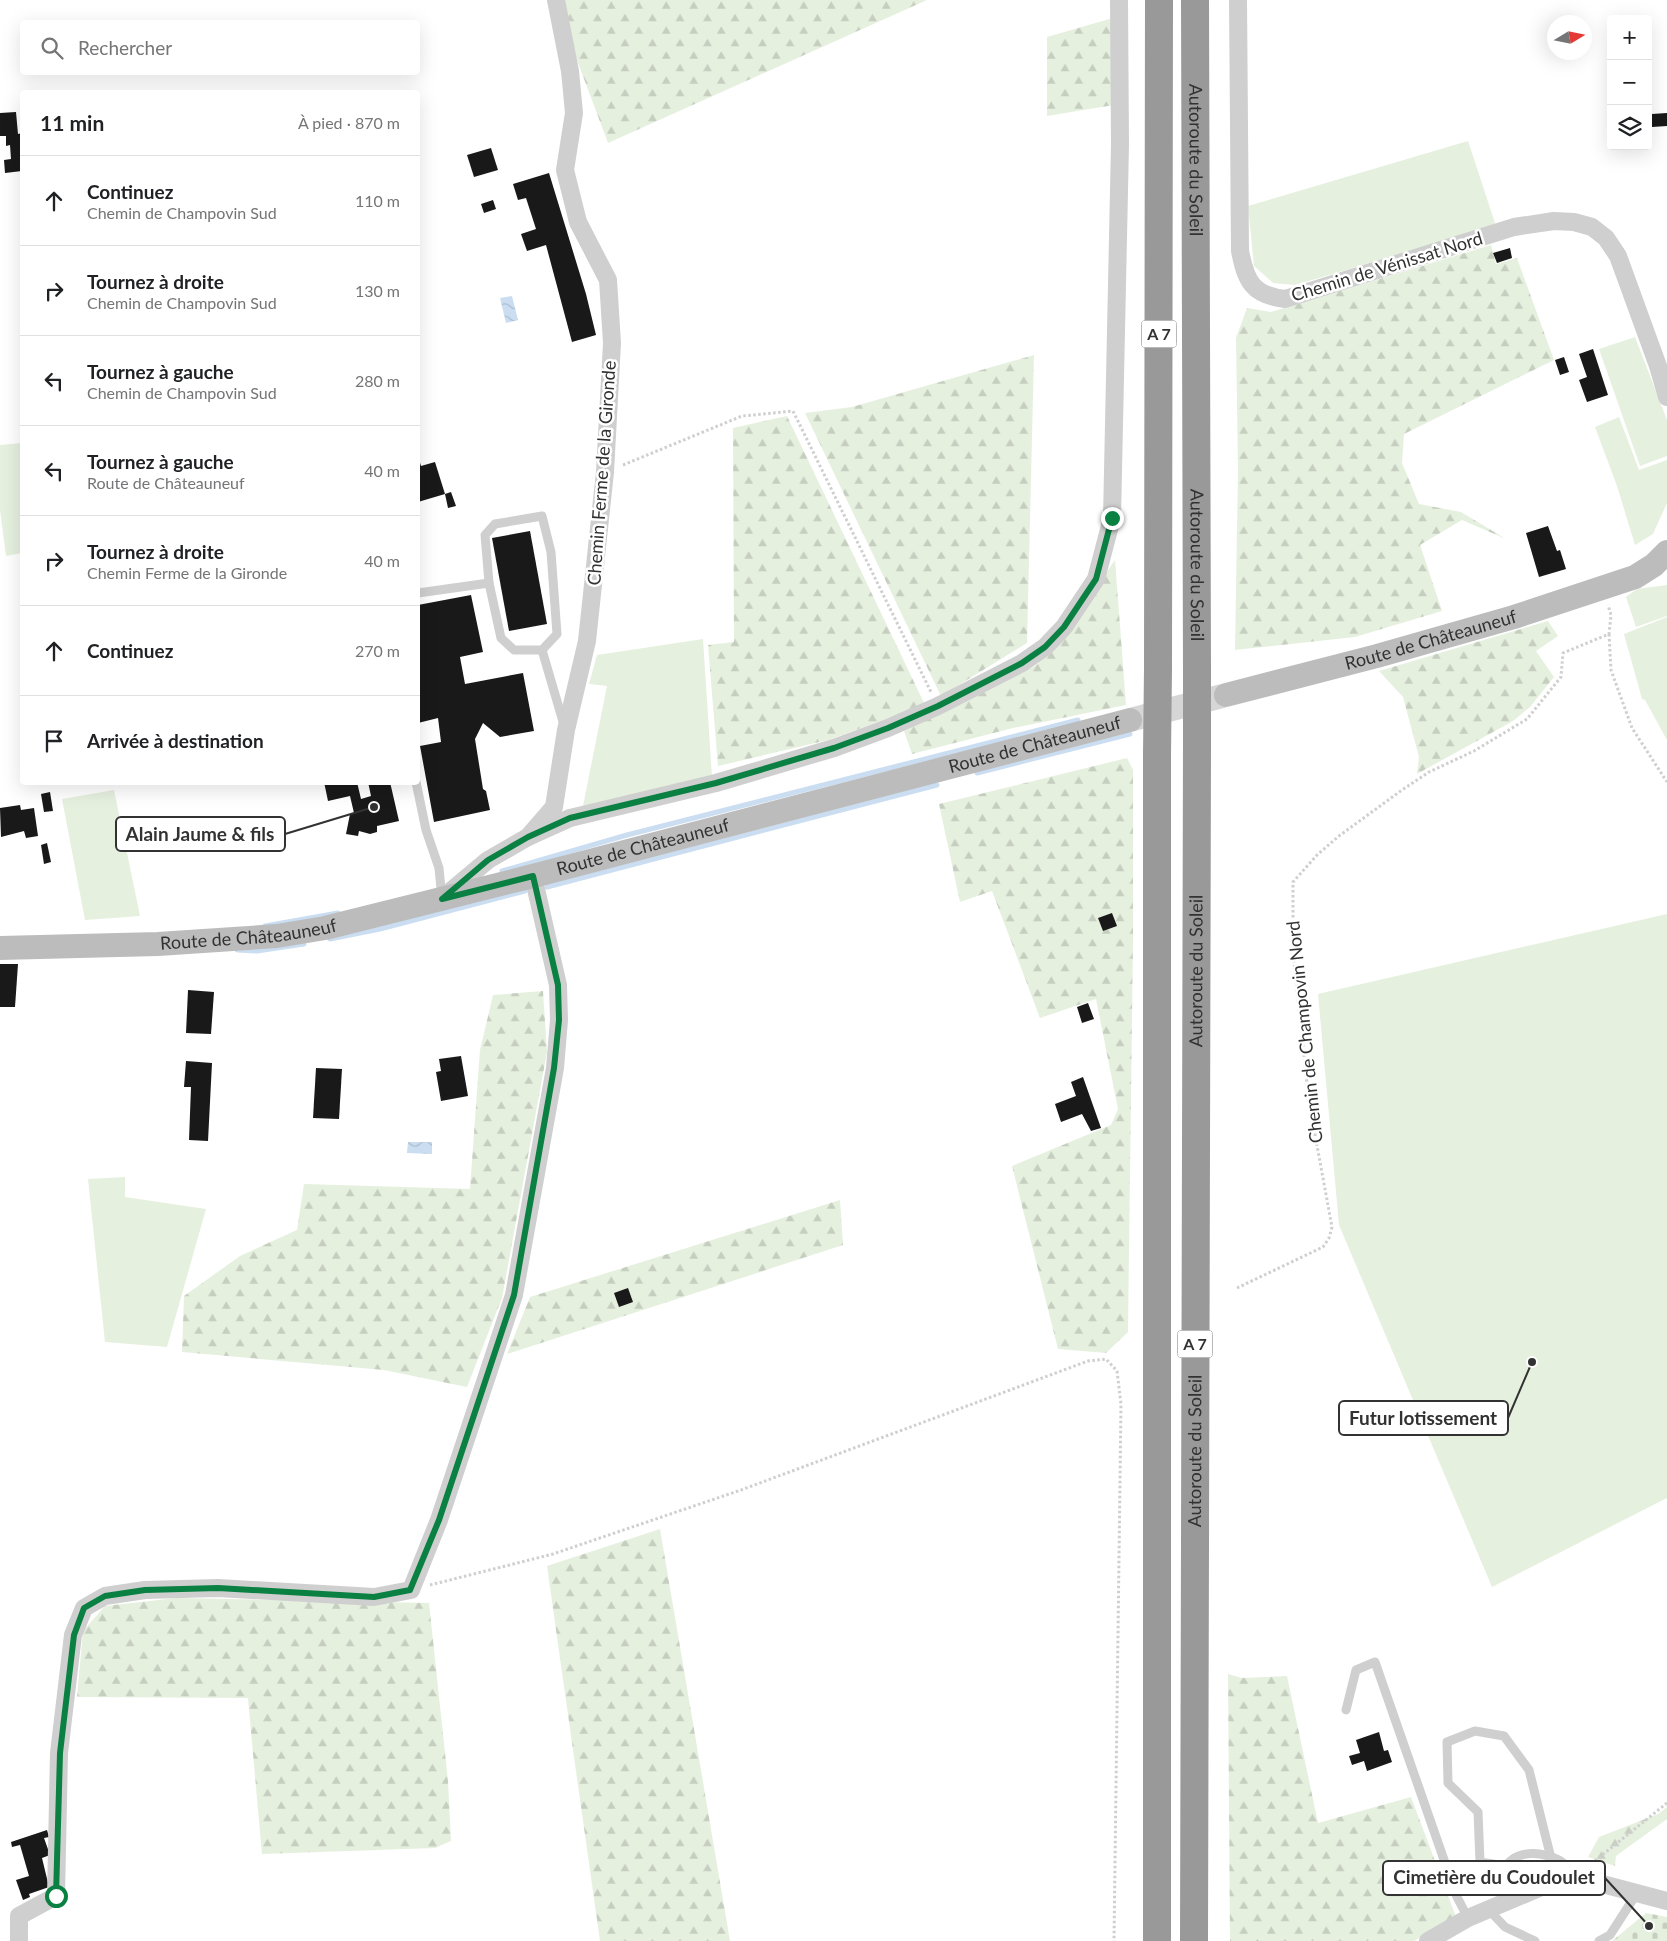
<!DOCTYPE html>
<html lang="fr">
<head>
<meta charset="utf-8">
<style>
	body { margin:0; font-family:Lato,sans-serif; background:#f2f2f2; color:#202124 }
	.controls { position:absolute; right:15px; top:15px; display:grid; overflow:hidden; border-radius:5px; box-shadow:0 5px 20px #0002 }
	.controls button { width:45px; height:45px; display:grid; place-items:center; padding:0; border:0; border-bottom:1px solid #e0e0e0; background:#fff; color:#202124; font:25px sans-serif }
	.compass { position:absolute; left:1547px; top:15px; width:45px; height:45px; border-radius:50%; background:#fff; box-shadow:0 5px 20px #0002; rotate:80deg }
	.stop { position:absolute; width:15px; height:15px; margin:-11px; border:4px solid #0b8043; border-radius:50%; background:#fff }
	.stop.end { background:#0b8043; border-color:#fff; box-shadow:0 1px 5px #0008 }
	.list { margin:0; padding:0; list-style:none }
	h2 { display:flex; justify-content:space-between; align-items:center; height:65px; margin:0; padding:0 20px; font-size:21px }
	h2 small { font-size:16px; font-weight:400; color:#757577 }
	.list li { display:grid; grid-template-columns:32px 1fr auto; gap:15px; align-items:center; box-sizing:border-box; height:90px; padding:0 20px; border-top:1px solid #e0e0e0 }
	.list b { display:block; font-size:19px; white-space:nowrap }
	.list p { margin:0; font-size:16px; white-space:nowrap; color:#757577 }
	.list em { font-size:16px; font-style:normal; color:#757577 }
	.icon { flex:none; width:28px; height:28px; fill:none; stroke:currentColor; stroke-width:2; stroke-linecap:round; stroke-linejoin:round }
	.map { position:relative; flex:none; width:1667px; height:1941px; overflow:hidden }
	.search { position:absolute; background:#fff; box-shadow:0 5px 20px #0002; left:20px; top:20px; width:400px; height:55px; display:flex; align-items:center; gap:12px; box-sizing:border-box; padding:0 18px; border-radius:5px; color:#757577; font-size:19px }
	.panel { position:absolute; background:#fff; box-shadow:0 5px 20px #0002; left:20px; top:90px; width:400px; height:695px; border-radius:5px }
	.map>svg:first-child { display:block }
</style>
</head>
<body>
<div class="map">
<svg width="1667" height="1941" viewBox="0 0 1667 1941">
	<defs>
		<pattern id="forest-firs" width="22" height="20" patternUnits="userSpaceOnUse" patternTransform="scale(1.25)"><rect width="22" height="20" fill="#e6f0df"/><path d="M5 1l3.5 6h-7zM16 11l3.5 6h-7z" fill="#c6cec0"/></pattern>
		<pattern id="cemetery-stones" width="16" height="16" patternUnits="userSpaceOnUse" patternTransform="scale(1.25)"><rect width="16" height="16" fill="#e6f0df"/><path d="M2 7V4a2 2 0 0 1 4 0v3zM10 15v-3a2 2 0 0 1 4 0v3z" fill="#c6cec0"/></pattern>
		<pattern id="water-waves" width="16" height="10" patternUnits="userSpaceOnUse" patternTransform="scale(1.25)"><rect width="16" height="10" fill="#caddf1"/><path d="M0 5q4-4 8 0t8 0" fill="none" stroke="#aebecf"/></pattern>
	</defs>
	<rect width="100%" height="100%" fill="#fff"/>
	<g fill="#e6f0df">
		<polygon points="1468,141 1496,226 1295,285 1273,283 1254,266 1248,206"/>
		<polygon points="1635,337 1667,420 1667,456 1640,466 1599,349"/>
		<polygon points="1619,417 1639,470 1667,460 1667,503 1653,534 1635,545 1617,486 1595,427"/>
		<polygon points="22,443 22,553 6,556 0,510 0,445"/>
		<polygon points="1667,585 1667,616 1636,627 1626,597 1637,589"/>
		<polygon points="1667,617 1667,740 1645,700 1642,699 1624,634"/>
		<polygon points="703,639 712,777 583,806 607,686 589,684 597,655"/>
		<polygon points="114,790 140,916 85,920 62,799"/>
		<polygon points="1667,914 1667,1498 1492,1587 1339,1225 1318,994"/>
		<polygon points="125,1177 125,1197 206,1209 167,1347 105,1342 88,1179"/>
	</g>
	<g fill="url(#forest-firs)">
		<polygon points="563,0 927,0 608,143 568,36"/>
		<polygon points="1113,18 1114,105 1047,116 1047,37"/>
		<polygon points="1491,245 1496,264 1517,258 1554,360 1404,434 1402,463 1419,504 1461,512 1506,539 1462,520 1420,545 1442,611 1355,637 1235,650 1238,469 1236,338 1247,308 1271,312"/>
		<polygon points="1034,355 1027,643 941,696 805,413 852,407"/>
		<polygon points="787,416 925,705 828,740 718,766 708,645 734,642 733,428"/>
		<polygon points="1115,560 1126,705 1013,728 912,754 904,731 1035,666 1053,651"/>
		<polygon points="1548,621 1558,636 1536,651 1554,677 1530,707 1513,721 1417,774 1419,757 1403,697 1379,671"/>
		<polygon points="1127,758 1133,770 1133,941 1128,1332 1106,1353 1058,1349 1012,1166 1111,1125 1118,1109 1096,999 1040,1018 992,891 960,902 939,804"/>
		<polygon points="543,991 547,1052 502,1298 467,1387 384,1370 182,1352 184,1296 240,1256 297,1230 304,1184 470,1189 480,1050 493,995"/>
		<polygon points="840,1200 843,1245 507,1354 530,1297"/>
		<polygon points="660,1529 730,1941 600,1941 547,1566"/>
		<polygon points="176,1598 429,1603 448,1781 451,1841 435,1848 262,1854 248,1698 77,1697 83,1631 105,1606"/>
		<polygon points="1228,1674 1242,1678 1287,1676 1318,1823 1411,1797 1456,1917 1414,1941 1230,1941"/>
		<polygon points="1667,1807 1667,1819 1616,1856 1615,1866 1588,1857 1599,1837 1658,1814"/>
	</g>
	<polygon fill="url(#cemetery-stones)" points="1646,1913 1667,1917 1667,1941 1612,1941"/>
	<g fill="url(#water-waves)">
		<polygon points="512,296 518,320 506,323 500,298"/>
		<polygon points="408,1142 432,1142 432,1154 407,1153"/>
	</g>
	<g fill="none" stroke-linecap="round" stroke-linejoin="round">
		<g stroke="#caddf1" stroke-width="5">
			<polyline points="977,773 1130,734"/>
			<polyline points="502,871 627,835 1078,720"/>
			<polyline points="547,887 937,785"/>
			<polyline points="265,926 338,913"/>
			<polyline points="330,939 380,929 525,891"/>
			<polyline points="237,950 257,951 304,944"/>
		</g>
	</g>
	<g fill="#191919">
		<polygon points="16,112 18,134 22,133 22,171 5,173 4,160 11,159 10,145 6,146 6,136 0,136 0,113"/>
		<polygon points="1667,113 1667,126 1652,127 1652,114"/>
		<polygon points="491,148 498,170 474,177 467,155"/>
		<polygon points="549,173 586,294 596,335 572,342 546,245 527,251 521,234 536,229 526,198 518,200 513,184"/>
		<polygon points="493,200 496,209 484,213 481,204"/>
		<polygon points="1510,248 1512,258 1497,263 1493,253"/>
		<polygon points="1593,349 1608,395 1587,402 1579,380 1587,377 1579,354"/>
		<polygon points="1564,357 1569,372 1560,375 1555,360"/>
		<polygon points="418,456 421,466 435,462 445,494 418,502"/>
		<polygon points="451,492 456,506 448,508 445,494"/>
		<polygon points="1548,526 1557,551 1560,550 1566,569 1539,577 1526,533"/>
		<polygon points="530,531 547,624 509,631 492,538"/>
		<polygon points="471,595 483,652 460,657 465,684 523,673 534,731 500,737 483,723 475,739 483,789 486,791 490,810 434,822 420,746 441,742 438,718 418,723 418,605"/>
		<polygon points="324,782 357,782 361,799 371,796 368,782 390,782 399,821 377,826 377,832 370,834 359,831 358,836 346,834 350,814 354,813 350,796 328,801"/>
		<polygon points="50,792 53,811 44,812 41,794"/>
		<polygon points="20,805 21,810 34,808 38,836 26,838 24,831 1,837 0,808"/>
		<polygon points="47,843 51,862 44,864 41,845"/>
		<polygon points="1112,913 1117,926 1103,931 1098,918"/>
		<polygon points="0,964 18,964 15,1007 0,1007"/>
		<polygon points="188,990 214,992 211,1034 186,1033"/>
		<polygon points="1088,1003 1094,1019 1082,1023 1077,1007"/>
		<polygon points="461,1056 468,1096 441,1101 436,1072 441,1071 439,1059"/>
		<polygon points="186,1061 212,1063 208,1141 189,1140 191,1087 184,1087"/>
		<polygon points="316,1068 342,1069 339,1119 313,1118"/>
		<polygon points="1083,1077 1101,1128 1091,1131 1082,1114 1061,1122 1055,1104 1076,1096 1071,1082"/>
		<polygon points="628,1288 633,1302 619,1307 614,1293"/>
		<polygon points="1379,1732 1384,1751 1388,1750 1392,1762 1367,1771 1364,1761 1352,1765 1349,1756 1360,1753 1356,1740"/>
		<polygon points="47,1830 49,1837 44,1838 50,1855 42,1858 49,1887 29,1894 30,1897 23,1900 16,1880 29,1876 20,1845 12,1847 11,1842"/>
	</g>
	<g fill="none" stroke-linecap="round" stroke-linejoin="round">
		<polyline stroke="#d6d6d6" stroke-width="24" stroke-dasharray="24 12" stroke-linecap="butt" points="1130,720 1226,695"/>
		<g stroke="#cfcfcf" stroke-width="3" stroke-dasharray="2.5 2.5" stroke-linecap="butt">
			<polyline points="623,465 742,416 793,411 931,692"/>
			<polyline points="1609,634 1611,670 1632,728 1667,782"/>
			<polyline points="1237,1288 1323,1247 1329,1238 1332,1227 1309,1102 1293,953 1293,882 1317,855 1339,836 1402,790 1429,772 1474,751 1527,719 1561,677 1563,653 1609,634 1611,615 1608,605"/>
			<polyline points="430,1585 553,1554 741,1490 1088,1361 1106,1359 1117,1371 1121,1404 1114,1941"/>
			<polyline points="1591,1864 1667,1803"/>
		</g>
		<g stroke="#cfcfcf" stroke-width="9">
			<polygon points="542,516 551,552 557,634 542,650 514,650 501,638 489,583 485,535 495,524"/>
			<polyline points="418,593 489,583"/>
			<polyline points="542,650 564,725"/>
			<polyline points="416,782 426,830 439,868 442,899"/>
			<polyline points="1346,1710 1356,1670 1375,1662 1457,1897 1468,1918"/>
			<polyline points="1506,1866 1480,1862 1478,1812 1448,1783 1447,1742 1475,1731 1504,1736 1529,1770 1551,1858"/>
			<path d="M 1508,1901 C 1489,1860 1524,1843 1559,1860 C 1565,1863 1571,1871 1576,1877"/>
			<polyline points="1488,1909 1505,1927 1535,1941"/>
			<polyline points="1599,1941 1610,1935 1637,1893"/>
		</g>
		<g stroke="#cfcfcf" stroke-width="18">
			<path d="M 1238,0 L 1240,251 C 1246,281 1252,295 1285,299 L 1514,227 L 1554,221 L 1574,222 L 1592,227 L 1606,238 L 1618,256 L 1658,366 L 1667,397"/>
			<polyline points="528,837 570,818 716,783 834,748 888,728 938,706 1022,663 1045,647 1064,627 1096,579 1112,518 1120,144 1119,0"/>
			<polyline points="445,896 488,860 528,837 554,807 566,730 587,641 605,472 612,343 608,280 578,222 565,170 574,113 570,71 556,0"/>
			<polyline points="19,1941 19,1916 56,1896 59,1753 73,1635 84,1608 105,1596 145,1590 218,1588 374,1597 411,1590 439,1520 514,1295 555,1068 559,1020 558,985 533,876"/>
			<polyline points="1428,1941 1468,1918 1551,1883 1576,1877 1667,1901"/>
		</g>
		<g stroke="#bcbcbc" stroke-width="24">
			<path id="s1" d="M 1226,695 L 1377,656 L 1514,617 L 1635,577 L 1654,565 L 1667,552"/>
			<path id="s2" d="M 0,948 L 158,944 L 277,936 L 325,928 L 533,876 L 1130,720"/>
		</g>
		<g stroke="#999" stroke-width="28">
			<path id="s3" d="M 1195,0 L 1197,668"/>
			<polyline points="1158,669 1159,0"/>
			<polyline points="1157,1941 1157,754"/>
			<path id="s4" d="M 1194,1941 L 1197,747"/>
		</g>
		<g stroke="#999" stroke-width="28">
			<polyline points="1197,668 1197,747"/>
			<polyline points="1157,754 1158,669"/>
		</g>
	</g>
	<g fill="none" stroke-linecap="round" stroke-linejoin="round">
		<polyline stroke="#0b8043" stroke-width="6" points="56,1896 60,1753 74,1635 84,1608 105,1596 145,1590 218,1588 374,1597 410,1590 439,1520 514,1295 554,1068 559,1020 558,985 533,876 442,899 488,860 528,837 570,818 716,783 834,748 888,728 938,706 1022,663 1045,647 1064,627 1096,579 1112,518"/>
	</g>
	<g text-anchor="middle" stroke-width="5" stroke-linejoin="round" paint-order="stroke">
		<g fill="#fff" stroke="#707070" stroke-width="1">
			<rect x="1141.5" y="320.5" width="35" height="27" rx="4"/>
			<rect x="1177.5" y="1330.5" width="35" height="27" rx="4"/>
		</g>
		<g font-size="16" font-weight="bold" fill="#323232">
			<text x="1159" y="340">A 7</text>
			<text x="1195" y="1350">A 7</text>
		</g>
		<g font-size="18" fill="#323232" stroke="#fff">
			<text dy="6" stroke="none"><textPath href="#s3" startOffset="160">Autoroute du Soleil</textPath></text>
			<text transform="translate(1387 267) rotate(-17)" y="6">Chemin de Vénissat Nord</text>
			<text transform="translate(602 473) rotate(-86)" y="6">Chemin Ferme de la Gironde</text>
			<text dy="6" stroke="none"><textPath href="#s3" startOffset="565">Autoroute du Soleil</textPath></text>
			<text dy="6" stroke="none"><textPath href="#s1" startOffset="212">Route de Châteauneuf</textPath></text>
			<text dy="6" stroke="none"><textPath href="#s2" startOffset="1059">Route de Châteauneuf</textPath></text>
			<text dy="6" stroke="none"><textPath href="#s2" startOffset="654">Route de Châteauneuf</textPath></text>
			<text dy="6" stroke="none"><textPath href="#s2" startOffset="249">Route de Châteauneuf</textPath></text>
			<text dy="6" stroke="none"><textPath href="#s4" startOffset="970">Autoroute du Soleil</textPath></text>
			<text transform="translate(1305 1032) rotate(-96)" y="6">Chemin de Champovin Nord</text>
			<text dy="6" stroke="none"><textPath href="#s4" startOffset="490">Autoroute du Soleil</textPath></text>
		</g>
	</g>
	<path fill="none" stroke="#323232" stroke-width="2" d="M374 807L285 834M1532 1362L1508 1418M1649 1926L1605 1878"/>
	<g fill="#323232" stroke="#fff" stroke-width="2">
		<circle cx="374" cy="807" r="5"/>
		<circle cx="1532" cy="1362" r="5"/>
		<circle cx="1649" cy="1926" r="5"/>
	</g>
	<g fill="#fff" stroke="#323232" stroke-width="2">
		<rect x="116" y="817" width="169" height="34" rx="5"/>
		<rect x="1339" y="1401" width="169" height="34" rx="5"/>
		<rect x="1383" y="1861" width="222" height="34" rx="5"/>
	</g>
	<g font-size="19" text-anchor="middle" font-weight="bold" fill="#323232">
		<text x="200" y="841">Alain Jaume &amp; fils</text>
		<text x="1423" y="1425">Futur lotissement</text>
		<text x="1494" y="1884">Cimetière du Coudoulet</text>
	</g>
</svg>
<div class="controls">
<button>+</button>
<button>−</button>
<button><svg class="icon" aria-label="layers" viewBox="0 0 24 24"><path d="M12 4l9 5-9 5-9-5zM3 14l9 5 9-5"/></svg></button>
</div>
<svg class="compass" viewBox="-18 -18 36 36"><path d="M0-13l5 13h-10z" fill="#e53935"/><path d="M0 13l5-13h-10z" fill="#757577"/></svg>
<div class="stop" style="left:56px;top:1896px"></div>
<div class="stop end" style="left:1112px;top:518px"></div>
<div class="search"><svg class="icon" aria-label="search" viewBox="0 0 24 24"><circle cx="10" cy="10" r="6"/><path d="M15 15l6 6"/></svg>Rechercher</div>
<section class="panel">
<h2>11 min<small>À pied · 870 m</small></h2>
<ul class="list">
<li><svg class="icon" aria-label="ahead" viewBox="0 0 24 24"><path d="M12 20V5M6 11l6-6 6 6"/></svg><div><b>Continuez</b><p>Chemin de Champovin Sud</p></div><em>110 m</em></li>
<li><svg class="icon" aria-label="right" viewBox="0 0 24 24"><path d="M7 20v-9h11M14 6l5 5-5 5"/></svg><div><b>Tournez à droite</b><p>Chemin de Champovin Sud</p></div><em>130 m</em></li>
<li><svg class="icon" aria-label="left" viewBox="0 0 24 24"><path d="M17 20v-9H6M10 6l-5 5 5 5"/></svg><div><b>Tournez à gauche</b><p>Chemin de Champovin Sud</p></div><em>280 m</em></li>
<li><svg class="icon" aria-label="left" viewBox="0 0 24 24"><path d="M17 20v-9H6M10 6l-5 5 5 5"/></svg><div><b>Tournez à gauche</b><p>Route de Châteauneuf</p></div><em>40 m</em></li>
<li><svg class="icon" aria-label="right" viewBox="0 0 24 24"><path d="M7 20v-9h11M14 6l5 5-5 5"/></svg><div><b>Tournez à droite</b><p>Chemin Ferme de la Gironde</p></div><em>40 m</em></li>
<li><svg class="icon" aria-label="ahead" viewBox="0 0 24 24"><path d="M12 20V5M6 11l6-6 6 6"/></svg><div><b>Continuez</b></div><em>270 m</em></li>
<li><svg class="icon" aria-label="arrive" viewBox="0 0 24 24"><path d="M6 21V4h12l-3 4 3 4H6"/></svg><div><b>Arrivée à destination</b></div></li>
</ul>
</section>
</div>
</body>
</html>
